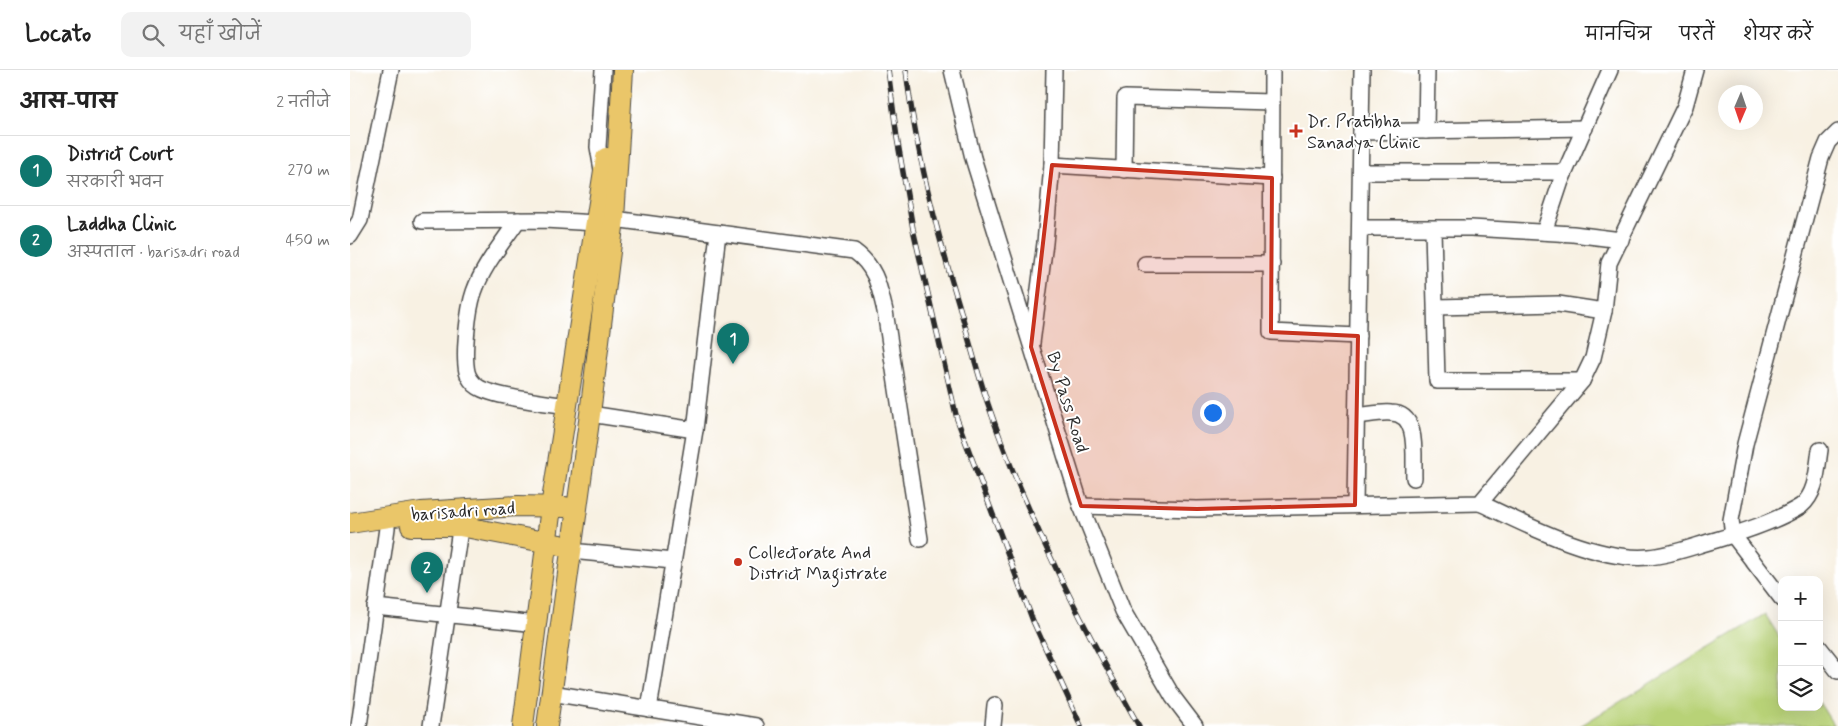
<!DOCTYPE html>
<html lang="hi">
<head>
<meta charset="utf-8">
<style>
	body { margin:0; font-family:Mynerve,"Playpen Sans Deva",sans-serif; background:#f2f2f2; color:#222 }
	.controls { position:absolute; right:15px; bottom:15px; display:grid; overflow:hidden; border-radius:10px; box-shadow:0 5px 20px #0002 }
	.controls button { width:45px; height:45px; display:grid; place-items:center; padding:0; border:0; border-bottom:1px solid #e0e0e0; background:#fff; color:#222; font:25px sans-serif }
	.compass { position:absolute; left:1368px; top:15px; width:45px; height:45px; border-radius:50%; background:#fff; box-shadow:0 5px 20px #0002; rotate:182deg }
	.you { position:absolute; left:862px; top:342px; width:18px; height:18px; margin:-12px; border:4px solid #fff; border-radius:50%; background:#1a73e8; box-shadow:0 0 0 8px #1a73e833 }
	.badge { display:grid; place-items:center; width:32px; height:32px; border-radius:50%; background:#0f766e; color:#fff; font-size:16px; font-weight:700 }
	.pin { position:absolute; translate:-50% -41px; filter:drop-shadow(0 1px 2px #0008) }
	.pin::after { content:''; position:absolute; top:26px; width:18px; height:15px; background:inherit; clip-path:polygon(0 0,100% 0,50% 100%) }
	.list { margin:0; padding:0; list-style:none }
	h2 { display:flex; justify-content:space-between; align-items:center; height:65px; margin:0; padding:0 20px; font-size:21px }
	h2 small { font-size:16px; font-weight:400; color:#767676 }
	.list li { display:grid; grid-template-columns:32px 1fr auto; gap:15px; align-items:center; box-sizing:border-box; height:70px; padding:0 20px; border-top:1px solid #e0e0e0 }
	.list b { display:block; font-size:19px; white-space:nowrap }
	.list p { margin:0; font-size:16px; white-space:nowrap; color:#767676 }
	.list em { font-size:16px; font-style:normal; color:#767676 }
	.icon { flex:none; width:28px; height:28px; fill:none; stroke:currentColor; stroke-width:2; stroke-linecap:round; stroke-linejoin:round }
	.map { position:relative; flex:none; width:1488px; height:656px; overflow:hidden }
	header { display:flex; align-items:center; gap:30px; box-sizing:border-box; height:70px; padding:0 25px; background:#fff; border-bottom:1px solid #e0e0e0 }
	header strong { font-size:24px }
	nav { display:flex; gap:28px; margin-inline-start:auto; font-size:18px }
	.search { width:350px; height:45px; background:#f2f2f2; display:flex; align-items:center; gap:12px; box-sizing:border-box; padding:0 18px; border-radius:10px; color:#767676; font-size:19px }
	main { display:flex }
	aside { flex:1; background:#fff }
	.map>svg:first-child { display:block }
</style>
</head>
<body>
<header>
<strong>Locato</strong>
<div class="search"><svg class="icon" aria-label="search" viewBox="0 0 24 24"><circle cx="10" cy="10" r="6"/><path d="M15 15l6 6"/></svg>यहाँ खोजें</div>
<nav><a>मानचित्र</a><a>परतें</a><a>शेयर करें</a></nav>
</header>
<main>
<aside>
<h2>आस-पास<small>2 नतीजे</small></h2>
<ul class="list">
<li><span class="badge">1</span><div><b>District Court</b><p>सरकारी भवन</p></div><em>270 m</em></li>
<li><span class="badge">2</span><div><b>Laddha Clinic</b><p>अस्पताल · barisadri road</p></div><em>450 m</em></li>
</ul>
</aside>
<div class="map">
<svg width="1488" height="656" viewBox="0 0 1488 656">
	<rect width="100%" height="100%" fill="#fff"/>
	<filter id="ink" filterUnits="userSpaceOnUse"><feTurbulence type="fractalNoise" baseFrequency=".02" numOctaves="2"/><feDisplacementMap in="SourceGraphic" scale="10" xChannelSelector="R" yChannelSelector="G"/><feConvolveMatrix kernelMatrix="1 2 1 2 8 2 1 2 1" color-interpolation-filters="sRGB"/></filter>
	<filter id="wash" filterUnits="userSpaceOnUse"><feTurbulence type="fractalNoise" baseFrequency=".0096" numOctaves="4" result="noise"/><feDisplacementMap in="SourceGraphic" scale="20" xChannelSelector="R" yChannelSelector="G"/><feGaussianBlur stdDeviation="1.12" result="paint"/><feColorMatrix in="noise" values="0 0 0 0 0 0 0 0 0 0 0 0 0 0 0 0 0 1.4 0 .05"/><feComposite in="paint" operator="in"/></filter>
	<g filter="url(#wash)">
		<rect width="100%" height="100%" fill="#f8f1e3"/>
		<polygon fill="#b8d277" stroke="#727e51" points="1415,544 1432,571 1432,637 1469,637 1469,632 1484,656 1230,656"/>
	</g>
	<g filter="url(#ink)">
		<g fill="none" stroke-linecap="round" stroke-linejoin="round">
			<g stroke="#4a4947" stroke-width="18">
				<g id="minor">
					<polyline points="602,0 623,88 731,436 773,541 823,627 845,656"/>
					<polyline points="922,0 921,262 1008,266"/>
					<polyline points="1076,61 1077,0"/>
					<polyline points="1011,62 1235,58"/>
					<polyline points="702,95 922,108"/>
					<polyline points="252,100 248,77 253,0"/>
					<polyline points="774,100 775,28 922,32"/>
					<polyline points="1011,102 1214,102"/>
					<path d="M 264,149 L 504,181 C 526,197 529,216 535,241 L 570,469"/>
					<path d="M 168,150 C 153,172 133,196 124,222 C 118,239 113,284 117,302 C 118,307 123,314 128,317 C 143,327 198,333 218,336"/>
					<polyline points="72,151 194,150 246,153"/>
					<polyline points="1010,158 1121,158 1223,164 1271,170"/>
					<polyline points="1083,159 1087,311 1232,311"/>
					<polyline points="1194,162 1211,111 1260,0"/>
					<polyline points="0,166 10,150 41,0"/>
					<polyline points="795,194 922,194"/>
					<polyline points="1086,237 1208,234 1254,241"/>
					<polyline points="682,273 695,173 702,95 704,0"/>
					<polyline points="240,344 345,360 368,163"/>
					<path d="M 1006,346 C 1018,345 1030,342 1041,343 C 1070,343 1063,387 1064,408"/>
					<path d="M 1130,433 C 1176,455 1248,492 1299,487 C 1322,485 1344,476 1366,470 C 1393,462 1427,451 1451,436 C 1467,423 1467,399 1470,380"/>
					<polyline points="1005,435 1012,0"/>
					<polyline points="731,436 847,439 1130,433 1232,311 1243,288 1254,241 1259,193 1335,36 1345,0"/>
					<polyline points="221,481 323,491"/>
					<polyline points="1432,529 1383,465 1381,450 1395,374 1471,88 1478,72 1488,62"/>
					<polyline points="25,537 187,554"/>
					<polyline points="1469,577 1488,601"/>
					<polyline points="201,623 406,656"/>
					<polyline points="299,639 345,360"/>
					<polyline points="9,656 37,458 37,447"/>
					<polyline points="81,656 112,446"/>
					<polyline points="643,656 645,635"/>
				</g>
			</g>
			<g stroke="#4a4947" stroke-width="22">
				<g id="major">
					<polyline points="0,453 71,442 168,436 215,437"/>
					<polyline points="61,456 110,456 210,475"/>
					<polyline points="173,656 201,437 256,88"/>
					<polyline points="197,656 240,344 264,149 273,0"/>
				</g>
			</g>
			<use href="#minor" stroke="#fff" stroke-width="15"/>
			<use href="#major" stroke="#eac669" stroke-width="20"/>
			<g stroke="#2b2b2b" stroke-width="5.5">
				<g id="rail">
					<polyline points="538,0 547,68 563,159 607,349 683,551 731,656"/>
					<path d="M 556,0 C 565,76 584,152 606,225 C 617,261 626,298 638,334 C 676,446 731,553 789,656"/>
				</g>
			</g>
			<use href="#rail" stroke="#fff" stroke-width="4" stroke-dasharray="11" stroke-linecap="butt"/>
		</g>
	</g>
	<path fill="#c8321e" fill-opacity="0.2" stroke="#c8321e" stroke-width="4" stroke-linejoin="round" d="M 702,95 L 922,108 L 921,262 L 1008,266 L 1005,435 L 847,439 L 731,436 L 681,277 Z"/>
	<g fill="#c8321e" stroke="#fff" stroke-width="2">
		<path d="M943.5 53.5h5v5h5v5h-5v5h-5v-5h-5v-5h5z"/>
		<circle cx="388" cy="492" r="5"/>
	</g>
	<g text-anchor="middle" stroke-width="4" stroke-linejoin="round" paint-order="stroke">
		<g font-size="18" fill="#2b2b2b" stroke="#fff" text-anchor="start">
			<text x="957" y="57">Dr. Pratibha<tspan x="957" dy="21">Sanadya Clinic</tspan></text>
			<text x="398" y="488">Collectorate And<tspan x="398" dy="21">District Magistrate</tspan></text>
		</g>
		<g font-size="18" fill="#2b2b2b" stroke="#fff">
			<text transform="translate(718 332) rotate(73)" y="6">By Pass Road</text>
			<text transform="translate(113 441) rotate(-4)" y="6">barisadri road</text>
		</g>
	</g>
</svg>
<div class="controls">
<button>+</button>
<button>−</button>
<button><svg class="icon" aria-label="layers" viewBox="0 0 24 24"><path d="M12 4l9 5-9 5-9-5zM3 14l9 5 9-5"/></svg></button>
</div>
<svg class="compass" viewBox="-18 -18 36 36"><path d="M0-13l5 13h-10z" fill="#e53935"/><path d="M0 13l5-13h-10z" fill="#767676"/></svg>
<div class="you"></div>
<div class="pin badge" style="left:383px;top:294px">1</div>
<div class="pin badge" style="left:77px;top:523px">2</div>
</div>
</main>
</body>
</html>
